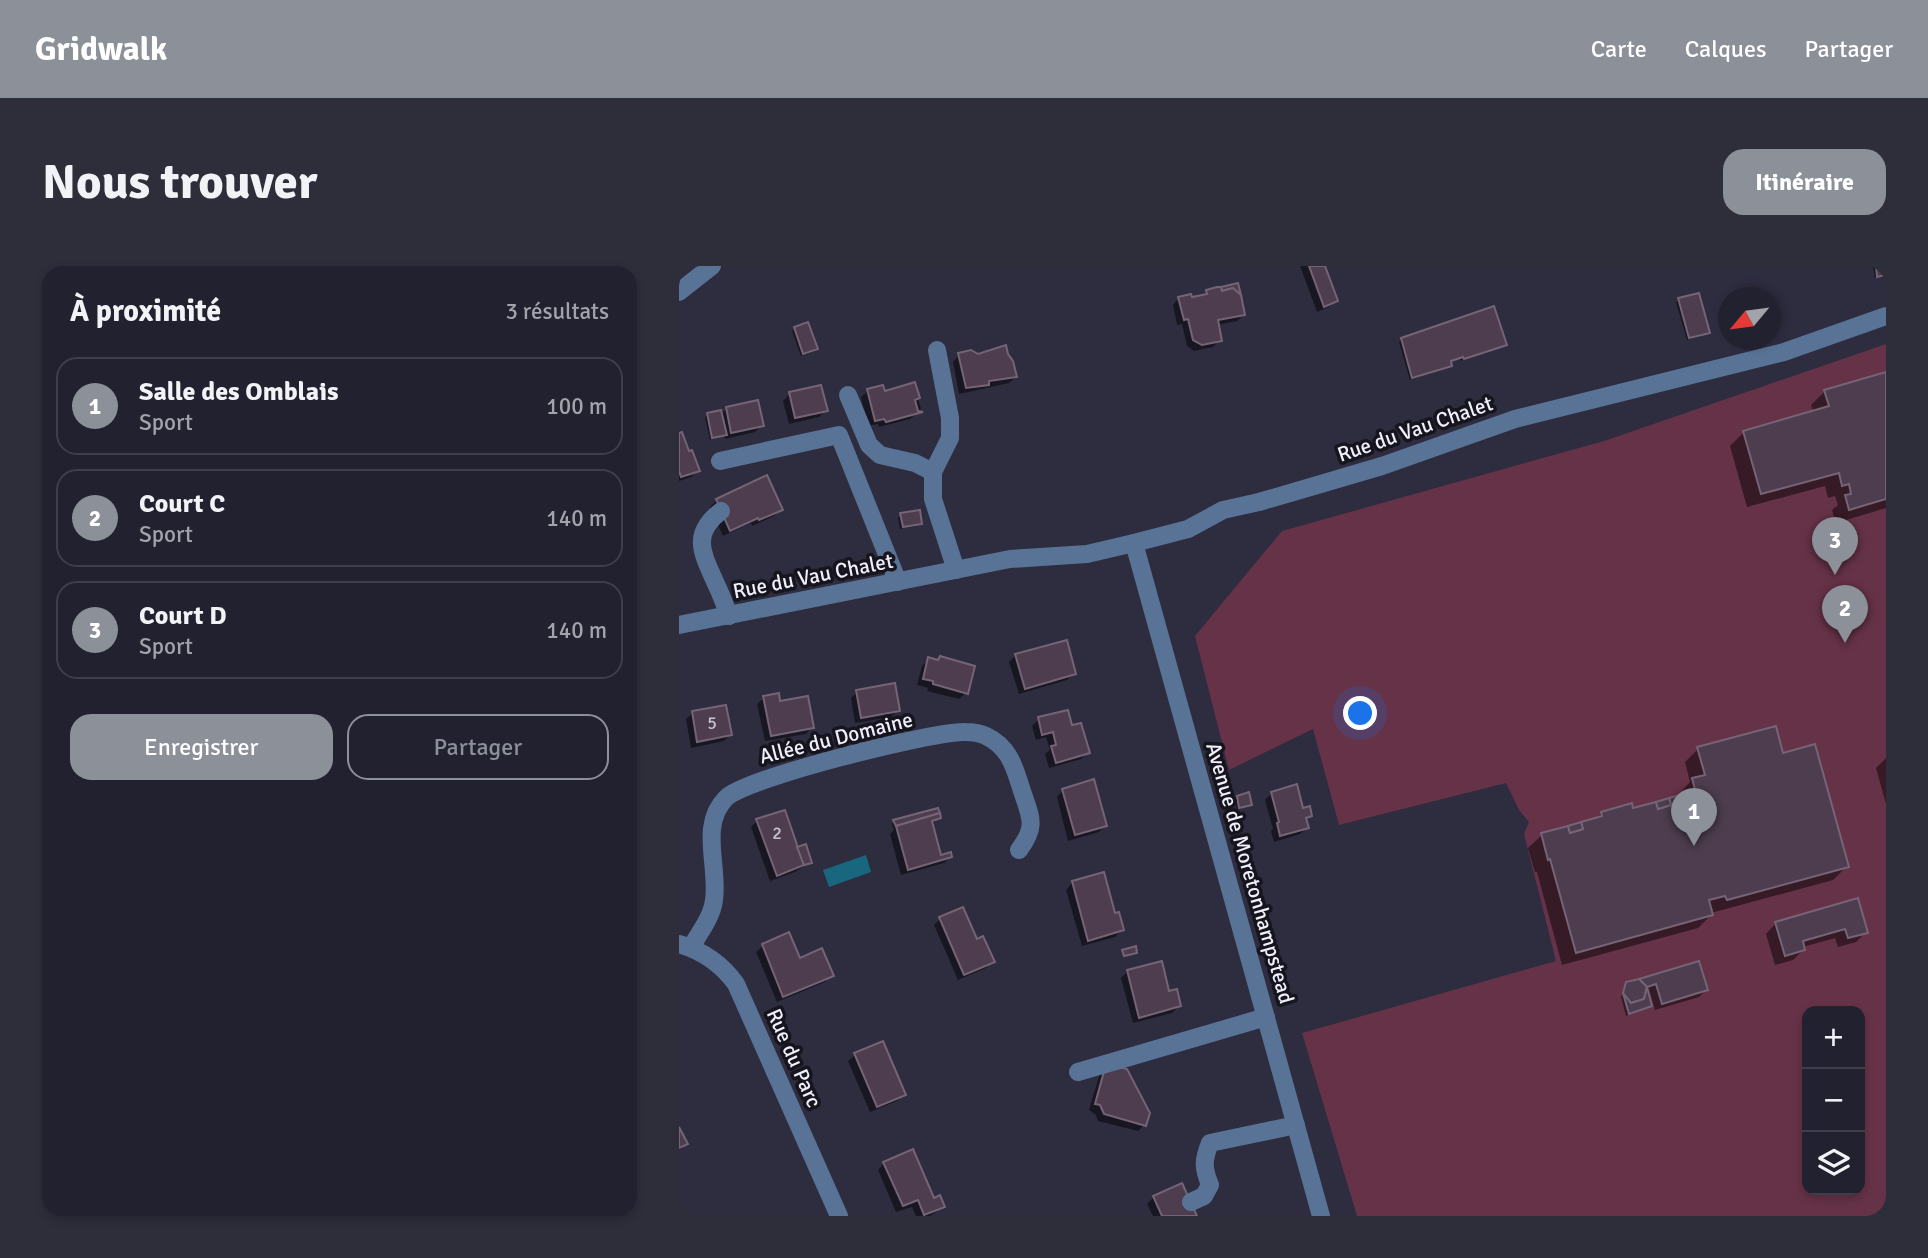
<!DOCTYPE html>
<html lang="fr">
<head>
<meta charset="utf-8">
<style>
	body { margin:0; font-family:Signika,sans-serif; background:#2e2e3b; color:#f1f3f6 }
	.controls { position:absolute; right:21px; bottom:21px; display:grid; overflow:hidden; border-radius:14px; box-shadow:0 4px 10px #0003 }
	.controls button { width:63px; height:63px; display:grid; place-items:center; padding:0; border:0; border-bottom:2px solid #3f3e4b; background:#22212f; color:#f1f3f6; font:35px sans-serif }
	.compass { position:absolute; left:1039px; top:21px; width:63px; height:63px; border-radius:50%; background:#22212f; box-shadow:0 4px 10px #0003; rotate:241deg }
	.you { position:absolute; left:682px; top:448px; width:24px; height:24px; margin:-18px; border:5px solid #fff; border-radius:50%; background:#1a73e8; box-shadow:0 0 0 10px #1a73e833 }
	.badge { display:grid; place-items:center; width:46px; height:46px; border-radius:50%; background:#8c9099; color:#fff; font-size:23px; font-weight:700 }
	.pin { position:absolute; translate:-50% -58px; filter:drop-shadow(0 2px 4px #0008) }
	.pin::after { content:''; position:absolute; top:37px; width:24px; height:21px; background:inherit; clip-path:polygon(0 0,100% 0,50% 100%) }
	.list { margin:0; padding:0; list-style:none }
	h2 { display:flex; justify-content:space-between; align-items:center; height:91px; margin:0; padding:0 28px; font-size:30px }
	h2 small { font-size:23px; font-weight:400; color:#a2a3aa }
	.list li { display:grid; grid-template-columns:46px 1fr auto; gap:21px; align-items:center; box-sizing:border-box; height:98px; margin:0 14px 14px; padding:0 14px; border:2px solid #3f3e4b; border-radius:21px }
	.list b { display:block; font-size:26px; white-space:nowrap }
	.list p { margin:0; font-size:23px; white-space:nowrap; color:#a2a3aa }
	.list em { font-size:23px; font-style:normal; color:#a2a3aa }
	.actions { display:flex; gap:14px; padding:21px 28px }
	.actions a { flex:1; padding:16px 0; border:2px solid #8c9099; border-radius:21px; text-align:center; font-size:24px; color:#8c9099 }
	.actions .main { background:#8c9099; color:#fff }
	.icon { flex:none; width:38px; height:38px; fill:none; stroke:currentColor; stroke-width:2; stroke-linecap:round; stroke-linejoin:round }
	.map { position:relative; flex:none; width:1207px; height:950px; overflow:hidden; border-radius:21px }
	header { display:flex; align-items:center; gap:42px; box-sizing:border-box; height:98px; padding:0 35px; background:#8c9099; color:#fff }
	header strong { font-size:33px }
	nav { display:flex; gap:38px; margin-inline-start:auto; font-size:24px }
	.intro { display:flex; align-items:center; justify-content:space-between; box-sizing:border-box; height:168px; padding:0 42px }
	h1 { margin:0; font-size:49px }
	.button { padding:18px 32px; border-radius:21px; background:#8c9099; color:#fff; font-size:24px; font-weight:700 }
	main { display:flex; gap:42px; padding:0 42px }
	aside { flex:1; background:#22212f; border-radius:21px; box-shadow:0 4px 10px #0003 }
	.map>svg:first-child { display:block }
</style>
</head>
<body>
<header>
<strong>Gridwalk</strong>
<nav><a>Carte</a><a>Calques</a><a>Partager</a></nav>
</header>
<div class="intro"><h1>Nous trouver</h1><a class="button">Itinéraire</a></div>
<main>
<aside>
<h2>À proximité<small>3 résultats</small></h2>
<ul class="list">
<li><span class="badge">1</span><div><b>Salle des Omblais</b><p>Sport</p></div><em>100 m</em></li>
<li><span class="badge">2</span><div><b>Court C</b><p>Sport</p></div><em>140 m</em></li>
<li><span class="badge">3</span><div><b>Court D</b><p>Sport</p></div><em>140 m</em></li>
</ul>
<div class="actions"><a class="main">Enregistrer</a><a>Partager</a></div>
</aside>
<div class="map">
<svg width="1207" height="950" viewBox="0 0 1207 950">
	<rect width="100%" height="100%" fill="#2e2c3f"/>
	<path fill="#663247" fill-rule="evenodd" d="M 1207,78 L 1207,950 L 678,950 L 623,767 L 877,695 L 845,568 L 850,556 L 840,544 L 827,517 L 660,559 L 634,463 L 550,504 L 516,370 L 603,265 L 925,175 ZM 1128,745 L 1181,745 L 1181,924 L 1128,924 Z"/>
	<polygon fill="#18677e" points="187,589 192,606 150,621 144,604"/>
	<g fill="#0007">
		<polygon points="621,0 644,0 657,35 650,41 638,46"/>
		<polygon points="1194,0 1207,0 1207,11 1196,12"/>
		<polygon points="528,26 564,49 558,55 538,59 541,74 534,81 515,85 508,80 503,58 498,59 494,39 500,32 511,33 523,31"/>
		<polygon points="1000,34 1029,66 1026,69 1008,74 997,36"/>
		<polygon points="116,62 137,83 134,86 122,90 113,65"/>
		<polygon points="723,73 826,78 782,95 781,92 771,96 768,102 731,114 720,76"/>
		<polygon points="280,89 337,111 330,117 280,128 274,96"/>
		<polygon points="1205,109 1207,242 1157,257 1153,244 1159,239 1156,230 1149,232 1146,220 1068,241 1051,180 1065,166 1135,147 1132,139 1146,125"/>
		<polygon points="235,118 242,143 239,146 231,153 200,161 199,158 189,160 182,131 189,125 205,127"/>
		<polygon points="111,128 147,144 140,151 110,158 104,135"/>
		<polygon points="48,143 83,159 76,166 46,173 45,168 31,174 26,151 29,149 41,149"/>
		<polygon points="0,169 19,205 12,211 0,215"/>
		<polygon points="38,234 102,244 95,250 73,260 72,257 44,270 31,241"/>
		<polygon points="222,249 241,257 238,260 221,263 219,252"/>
		<polygon points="337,389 395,408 388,414 340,428 330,396"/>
		<polygon points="250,393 258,396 287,427 280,433 248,425 249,422 238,419 243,400"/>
		<polygon points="178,426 219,444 212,451 176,457 172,432"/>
		<polygon points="85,432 100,437 133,461 127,468 86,475 78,438"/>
		<polygon points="14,447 51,469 45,475 12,482 7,453"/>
		<polygon points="360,453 392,461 409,486 402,493 370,502 366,488 371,484 367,471 357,474 353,460"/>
		<polygon points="1019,483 1168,600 1154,614 1032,647 1032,649 1019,662 883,699 858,606 856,606 849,582 863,569 917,554 923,547 953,544 1002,531 1001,527 1011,516 1006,496"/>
		<polygon points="1207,492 1207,538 1197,502"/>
		<polygon points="384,524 426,560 420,566 389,575 378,531"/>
		<polygon points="593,527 631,550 626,554 628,562 621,568 595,576 592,565 594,563 586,534"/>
		<polygon points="558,532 571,538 558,544 556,535"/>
		<polygon points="260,551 254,558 261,591 271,591 265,597 222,609 211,568 215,564 213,558 215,555"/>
		<polygon points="78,555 117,583 131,596 116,606 91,615 72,561"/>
		<polygon points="424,608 434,649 443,664 436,671 403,680 387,624 393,617"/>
		<polygon points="1178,635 1187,666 1177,676 1159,681 1156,672 1124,681 1124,684 1114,694 1096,699 1087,668 1097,657"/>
		<polygon points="261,653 297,675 314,696 307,702 279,714 255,659"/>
		<polygon points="109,669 120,695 153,709 146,716 98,736 77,686 84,680"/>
		<polygon points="1019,697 1027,724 1020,731 976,744 970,723 967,725 971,740 947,750 942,731 948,718"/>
		<polygon points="448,706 489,727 500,740 493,747 454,757 442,712"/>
		<polygon points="176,789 225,828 218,835 191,846 169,795"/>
		<polygon points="427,800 465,859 459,865 419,855 417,849 410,844 421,807"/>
		<polygon points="205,897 254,934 264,941 251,950 237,950 233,941 217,946 199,904"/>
		<polygon points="475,931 516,950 474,950 468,938"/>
	</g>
	<g fill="#4d3d4e" stroke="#746476" stroke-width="2">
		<polygon points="630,0 646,0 659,35 645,41"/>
		<polygon points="1197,0 1207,0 1207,9 1198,11"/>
		<polygon points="559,17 562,29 554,22 543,25 542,21"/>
		<polygon points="538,21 542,21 543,25 554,22 562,29 566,49 539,54 543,75 523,79 514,74 509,53 505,54 499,31 512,28 513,31 528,28 527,24"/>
		<polygon points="1020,27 1031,67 1010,72 999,32"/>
		<polygon points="815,40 828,79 785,93 784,91 772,95 773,100 733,112 722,72"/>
		<polygon points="129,56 139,83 124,88 115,61"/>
		<polygon points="327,79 329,88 334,95 338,111 310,115 310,119 287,122 279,87 292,84 299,88"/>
		<polygon points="1207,106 1207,233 1170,244 1166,229 1172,228 1170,218 1163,220 1160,207 1082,228 1064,165 1150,140 1145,124"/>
		<polygon points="236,116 241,132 236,134 239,145 244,146 207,156 205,153 196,155 188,123 204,119 206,125"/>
		<polygon points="142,119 149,145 116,152 110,126"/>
		<polygon points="79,134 85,160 52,167 47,141"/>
		<polygon points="42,144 48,169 33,172 28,147"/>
		<polygon points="3,166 10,185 13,184 21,205 2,211 0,205 0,167"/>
		<polygon points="88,209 104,244 80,254 79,252 51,265 37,233"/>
		<polygon points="241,244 243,258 224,261 221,247"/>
		<polygon points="388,374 397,408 346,423 336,388"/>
		<polygon points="261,390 296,400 289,428 254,418 254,415 244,413 249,391 259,394"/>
		<polygon points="216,417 221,445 182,452 177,424"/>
		<polygon points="100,427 101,435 129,430 135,462 92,470 84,430"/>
		<polygon points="47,439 53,469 18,476 13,445"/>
		<polygon points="389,444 393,459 402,457 411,487 377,497 372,480 377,479 374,466 363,469 359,451"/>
		<polygon points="1097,460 1104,487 1136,478 1170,601 1048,634 1046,630 1030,634 1034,649 897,687 871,593 869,594 862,567 889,560 891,567 904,563 902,556 923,550 922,546 953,537 954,542 977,536 979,543 992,539 990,532 1001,529 1004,540 1010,538 1010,535 1018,532 1013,512 1026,509 1018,481"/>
		<polygon points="415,513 428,560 396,569 383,523"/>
		<polygon points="618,518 624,542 631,540 633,550 627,552 630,562 601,570 598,557 600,556 592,526"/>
		<polygon points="570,526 573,539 560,542 558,530"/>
		<polygon points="990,532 992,539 979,543 977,536"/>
		<polygon points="259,542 261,547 217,560 214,554"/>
		<polygon points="106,544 125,599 98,610 77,553"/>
		<polygon points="261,547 262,552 253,555 262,589 272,586 273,591 229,604 217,560"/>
		<polygon points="902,556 904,563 891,567 889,560"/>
		<polygon points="127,578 133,597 125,599 118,581"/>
		<polygon points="425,606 436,647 440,646 445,664 409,675 393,615"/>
		<polygon points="1179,632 1189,667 1169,672 1166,663 1124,675 1126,684 1106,690 1096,656"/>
		<polygon points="284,641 298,673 304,670 316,696 285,709 260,651"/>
		<polygon points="110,666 121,692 143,682 155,710 104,731 83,678"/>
		<polygon points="457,680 458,687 445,690 443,684"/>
		<polygon points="483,695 490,725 498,723 502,740 460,752 448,704"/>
		<polygon points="1020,695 1029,724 983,738 977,718 968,721 960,713"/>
		<polygon points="960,713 968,721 965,733 952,737 944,727 947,716"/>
		<polygon points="968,721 973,740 950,748 944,727 952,737 965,733"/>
		<polygon points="204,775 227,829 198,841 175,787"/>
		<polygon points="427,798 448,803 471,847 467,860 425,848 421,839 416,838"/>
		<polygon points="0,861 9,878 0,882"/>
		<polygon points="234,883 255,932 261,929 266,941 245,949 239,934 224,940 204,896"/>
		<polygon points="503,917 518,950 483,950 474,930"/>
	</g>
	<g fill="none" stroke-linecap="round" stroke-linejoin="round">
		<g stroke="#587396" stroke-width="18">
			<polyline points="0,26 33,0"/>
			<polyline points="258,84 271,152 271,172 254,206 254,233 277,304"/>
			<polyline points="169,129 190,179 201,189 236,197 254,206"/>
			<polyline points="41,195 160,169 219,316"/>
			<path d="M 42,245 C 11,269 24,288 37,318 C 42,328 46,339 50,350"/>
			<polyline points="455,277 642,950"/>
			<polyline points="0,359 331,293 408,288 455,277 509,263 544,244 580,236 703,200 836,153 1105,86 1207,50"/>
			<path d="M 0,678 C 24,685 42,697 57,718 L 160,950"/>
			<path d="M 12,681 C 21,666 33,651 35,634 C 40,600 20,559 47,532 C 67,512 254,465 286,466 C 293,466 301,467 307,470 C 331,481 336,503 343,525 C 352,552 358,560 340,584"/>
			<polyline points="399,806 587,751"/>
			<path d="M 512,936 L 525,930 L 531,919 C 524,902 524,894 531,877 L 617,859"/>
		</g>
	</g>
	<g text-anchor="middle" stroke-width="7" stroke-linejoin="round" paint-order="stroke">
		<g font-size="18" fill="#c7c2d0">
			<text x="33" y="463">5</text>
			<text x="98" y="573">2</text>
		</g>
		<g font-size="21" fill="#f0effc" stroke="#16151e">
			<text transform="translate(736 163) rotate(-19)" y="7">Rue du Vau Chalet</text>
			<text transform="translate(134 310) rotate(-11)" y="7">Rue du Vau Chalet</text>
			<text transform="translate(157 472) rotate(-14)" y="7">Allée du Domaine</text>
			<text transform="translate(571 607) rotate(74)" y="7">Avenue de Moretonhampstead</text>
			<text transform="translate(115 792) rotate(66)" y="7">Rue du Parc</text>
		</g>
	</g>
</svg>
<div class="controls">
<button>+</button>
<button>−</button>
<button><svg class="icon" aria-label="layers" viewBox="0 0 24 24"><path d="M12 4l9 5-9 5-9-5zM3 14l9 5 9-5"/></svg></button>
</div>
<svg class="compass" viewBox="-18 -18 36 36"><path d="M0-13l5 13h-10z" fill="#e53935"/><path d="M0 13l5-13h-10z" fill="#a2a3aa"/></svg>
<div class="you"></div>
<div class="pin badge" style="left:1015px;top:580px">1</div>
<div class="pin badge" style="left:1166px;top:377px">2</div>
<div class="pin badge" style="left:1156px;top:309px">3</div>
</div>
</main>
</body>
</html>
